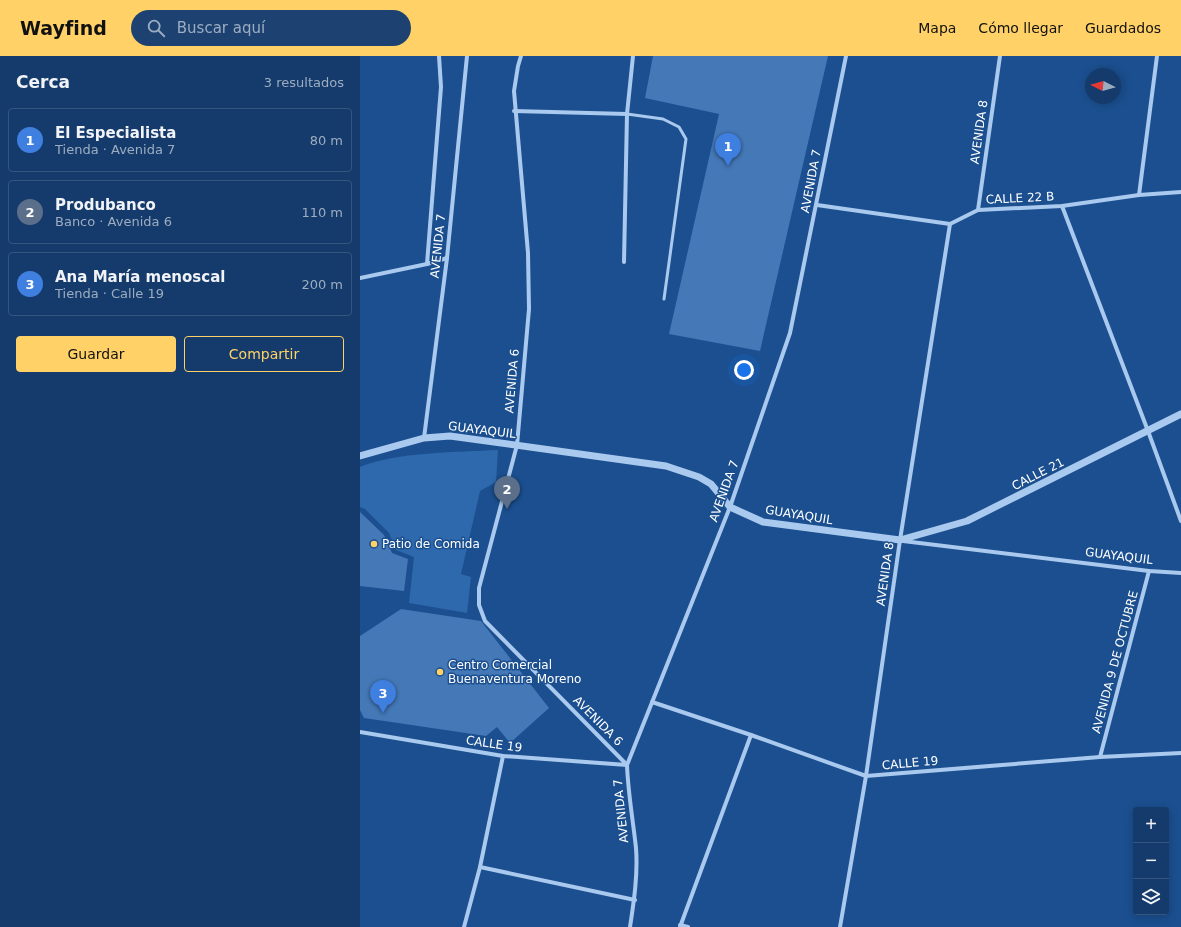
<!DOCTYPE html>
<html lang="es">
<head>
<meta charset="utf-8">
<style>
	body { margin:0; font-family:"DejaVu Sans",sans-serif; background:#1d4271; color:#f1f3f6 }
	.controls { position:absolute; right:12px; bottom:12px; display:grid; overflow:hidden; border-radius:4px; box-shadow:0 2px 10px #0003 }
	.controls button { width:36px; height:36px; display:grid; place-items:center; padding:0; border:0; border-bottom:1px solid #33557e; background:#143b6b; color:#f1f3f6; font:20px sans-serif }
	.compass { position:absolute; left:725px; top:12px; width:36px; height:36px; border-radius:50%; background:#143b6b; box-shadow:0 2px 10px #0003; rotate:276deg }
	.you { position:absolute; left:384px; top:314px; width:14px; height:14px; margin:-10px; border:3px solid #fff; border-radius:50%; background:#1a73e8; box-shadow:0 0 0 6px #1a73e833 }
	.badge { display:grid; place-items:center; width:26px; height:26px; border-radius:50%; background:#ffd166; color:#fff; font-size:13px; font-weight:700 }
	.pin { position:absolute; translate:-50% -33px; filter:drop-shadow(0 1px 2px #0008) }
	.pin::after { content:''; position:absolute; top:21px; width:14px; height:12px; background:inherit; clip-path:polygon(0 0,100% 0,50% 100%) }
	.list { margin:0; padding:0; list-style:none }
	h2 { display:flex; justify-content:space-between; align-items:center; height:52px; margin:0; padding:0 16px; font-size:17px }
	h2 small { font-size:13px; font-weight:400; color:#9dadc1 }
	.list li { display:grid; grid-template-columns:26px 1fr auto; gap:12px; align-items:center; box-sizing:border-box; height:64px; margin:0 8px 8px; padding:0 8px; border:1px solid #33557e; border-radius:4px }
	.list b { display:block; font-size:15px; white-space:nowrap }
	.list p { margin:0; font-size:13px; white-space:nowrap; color:#9dadc1 }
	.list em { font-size:13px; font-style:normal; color:#9dadc1 }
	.actions { display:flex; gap:8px; padding:12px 16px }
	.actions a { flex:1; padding:9px 0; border:1px solid #ffd166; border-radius:4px; text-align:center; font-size:14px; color:#ffd166 }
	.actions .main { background:#ffd166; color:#111 }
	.icon { flex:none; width:22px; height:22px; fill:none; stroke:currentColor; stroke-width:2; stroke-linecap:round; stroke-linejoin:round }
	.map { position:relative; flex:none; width:821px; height:871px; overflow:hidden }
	header { display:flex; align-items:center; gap:24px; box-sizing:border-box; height:56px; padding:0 20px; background:#ffd166; color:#111 }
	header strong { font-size:19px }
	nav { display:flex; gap:22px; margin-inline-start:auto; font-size:14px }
	.search { width:280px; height:36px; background:#1d4271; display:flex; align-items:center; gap:10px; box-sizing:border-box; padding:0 14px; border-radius:22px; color:#9dadc1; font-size:15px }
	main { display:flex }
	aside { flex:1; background:#143b6b }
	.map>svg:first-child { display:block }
</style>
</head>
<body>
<header>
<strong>Wayfind</strong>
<div class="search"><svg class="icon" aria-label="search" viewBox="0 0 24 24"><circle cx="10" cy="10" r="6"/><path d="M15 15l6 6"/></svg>Buscar aquí</div>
<nav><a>Mapa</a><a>Cómo llegar</a><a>Guardados</a></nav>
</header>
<main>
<aside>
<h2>Cerca<small>3 resultados</small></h2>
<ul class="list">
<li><span class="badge" style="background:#3f7fe0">1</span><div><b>El Especialista</b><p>Tienda · Avenida 7</p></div><em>80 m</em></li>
<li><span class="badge" style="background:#5c6f8a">2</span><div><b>Produbanco</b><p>Banco · Avenida 6</p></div><em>110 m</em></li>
<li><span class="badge" style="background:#3f7fe0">3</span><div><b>Ana María menoscal</b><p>Tienda · Calle 19</p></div><em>200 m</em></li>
</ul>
<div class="actions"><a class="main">Guardar</a><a>Compartir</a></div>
</aside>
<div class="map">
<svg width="821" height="871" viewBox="0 0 821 871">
	<rect width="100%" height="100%" fill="#1b4f8f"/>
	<path fill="#2e69ad" d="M 138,394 L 136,426 L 120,435 L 101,518 L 111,521 L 107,557 L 49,547 L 54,501 L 36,494 L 29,477 L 5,453 L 0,451 L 0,411 C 36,396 98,396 138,394 Z"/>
	<g fill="#4478b7">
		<polygon points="293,0 468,0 400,295 309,278 359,58 285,42"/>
		<polygon points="0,456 24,479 32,497 48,503 44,535 0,530"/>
		<polygon points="41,553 121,565 189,652 150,687 137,671 126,680 4,662 0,654 0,580"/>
	</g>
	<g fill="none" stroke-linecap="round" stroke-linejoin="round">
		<polyline stroke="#a9c9ee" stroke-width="3" points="267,58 303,63 319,71 326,83 304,243"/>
		<g stroke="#a9c9ee" stroke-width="4">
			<polyline points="161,0 158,10 154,35 168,197 169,253 157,389 119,532 119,549 125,565 267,709"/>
			<polyline points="154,55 267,58"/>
			<polyline points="779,139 797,0"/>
			<polyline points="457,149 590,168 618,154 702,150 779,139 821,136"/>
			<polyline points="702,150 788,375 821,465"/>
			<polyline points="618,154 640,0"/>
			<polyline points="264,206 267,58 273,0"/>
			<polyline points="67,208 81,31 79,0"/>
			<polyline points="0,222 67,208 87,202"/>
			<polyline points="64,382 87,202 107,0"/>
			<polyline points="543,485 789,515 821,517"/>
			<polyline points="292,646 391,679 506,720 740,701 821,697"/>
			<polyline points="0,676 143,700 267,709"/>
			<polyline points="740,701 789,515"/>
			<polyline points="120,811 275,844"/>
			<polyline points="320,869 328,871"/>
			<polyline points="104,871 120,811 143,700"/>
			<path d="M 270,871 C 274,845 278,818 276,792 C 273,764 268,737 267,709 L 370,451 L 430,277 L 486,0"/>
			<polyline points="320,871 391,679"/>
			<polyline points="480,871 506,720 540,484 590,168"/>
		</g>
		<polyline stroke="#a9c9ee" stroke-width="7" points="0,400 64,382 90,380 306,410 339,421 351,428 370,451 403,466 540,484 607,465 821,358"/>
	</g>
	<g fill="#ffd166" stroke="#1b4f8f" stroke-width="1.5">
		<circle cx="14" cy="488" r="4"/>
		<circle cx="80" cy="616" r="4"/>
	</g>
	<g text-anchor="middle" stroke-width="3" stroke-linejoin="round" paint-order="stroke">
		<g font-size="12" fill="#fff" stroke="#1b4f8f">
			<text transform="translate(619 76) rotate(-82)" y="4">AVENIDA 8</text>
			<text transform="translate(451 125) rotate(-79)" y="4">AVENIDA 7</text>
			<text transform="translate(660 142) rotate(-3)" y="4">CALLE 22 B</text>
			<text transform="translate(78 190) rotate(-84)" y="4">AVENIDA 7</text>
			<text transform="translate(152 325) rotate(-85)" y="4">AVENIDA 6</text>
			<text transform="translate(122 374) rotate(7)" y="4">GUAYAQUIL</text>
			<text transform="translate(678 418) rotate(-27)" y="4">CALLE 21</text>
			<text transform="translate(364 435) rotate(-70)" y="4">AVENIDA 7</text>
			<text transform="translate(439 459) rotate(9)" y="4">GUAYAQUIL</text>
			<text transform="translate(759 500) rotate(7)" y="4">GUAYAQUIL</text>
			<text transform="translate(525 518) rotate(-82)" y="4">AVENIDA 8</text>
			<text transform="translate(755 606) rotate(-75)" y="4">AVENIDA 9 DE OCTUBRE</text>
			<text transform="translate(238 665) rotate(45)" y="4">AVENIDA 6</text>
			<text transform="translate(134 688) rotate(8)" y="4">CALLE 19</text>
			<text transform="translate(550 707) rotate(-5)" y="4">CALLE 19</text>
			<text transform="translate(261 755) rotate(-96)" y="4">AVENIDA 7</text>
		</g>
		<g font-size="12" fill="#fff" stroke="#1b4f8f" text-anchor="start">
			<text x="22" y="492">Patio de Comida</text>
			<text x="88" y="613">Centro Comercial<tspan x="88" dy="14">Buenaventura Moreno</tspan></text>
		</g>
	</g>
</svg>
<div class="controls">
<button>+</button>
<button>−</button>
<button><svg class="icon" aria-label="layers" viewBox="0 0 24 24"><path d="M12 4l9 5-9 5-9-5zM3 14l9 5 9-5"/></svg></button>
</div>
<svg class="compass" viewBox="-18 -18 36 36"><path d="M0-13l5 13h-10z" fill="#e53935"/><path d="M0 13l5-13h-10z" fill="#9dadc1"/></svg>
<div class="you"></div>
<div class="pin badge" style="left:368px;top:110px;background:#3f7fe0">1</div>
<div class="pin badge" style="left:147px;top:453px;background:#5c6f8a">2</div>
<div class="pin badge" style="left:23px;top:657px;background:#3f7fe0">3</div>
</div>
</main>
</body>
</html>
